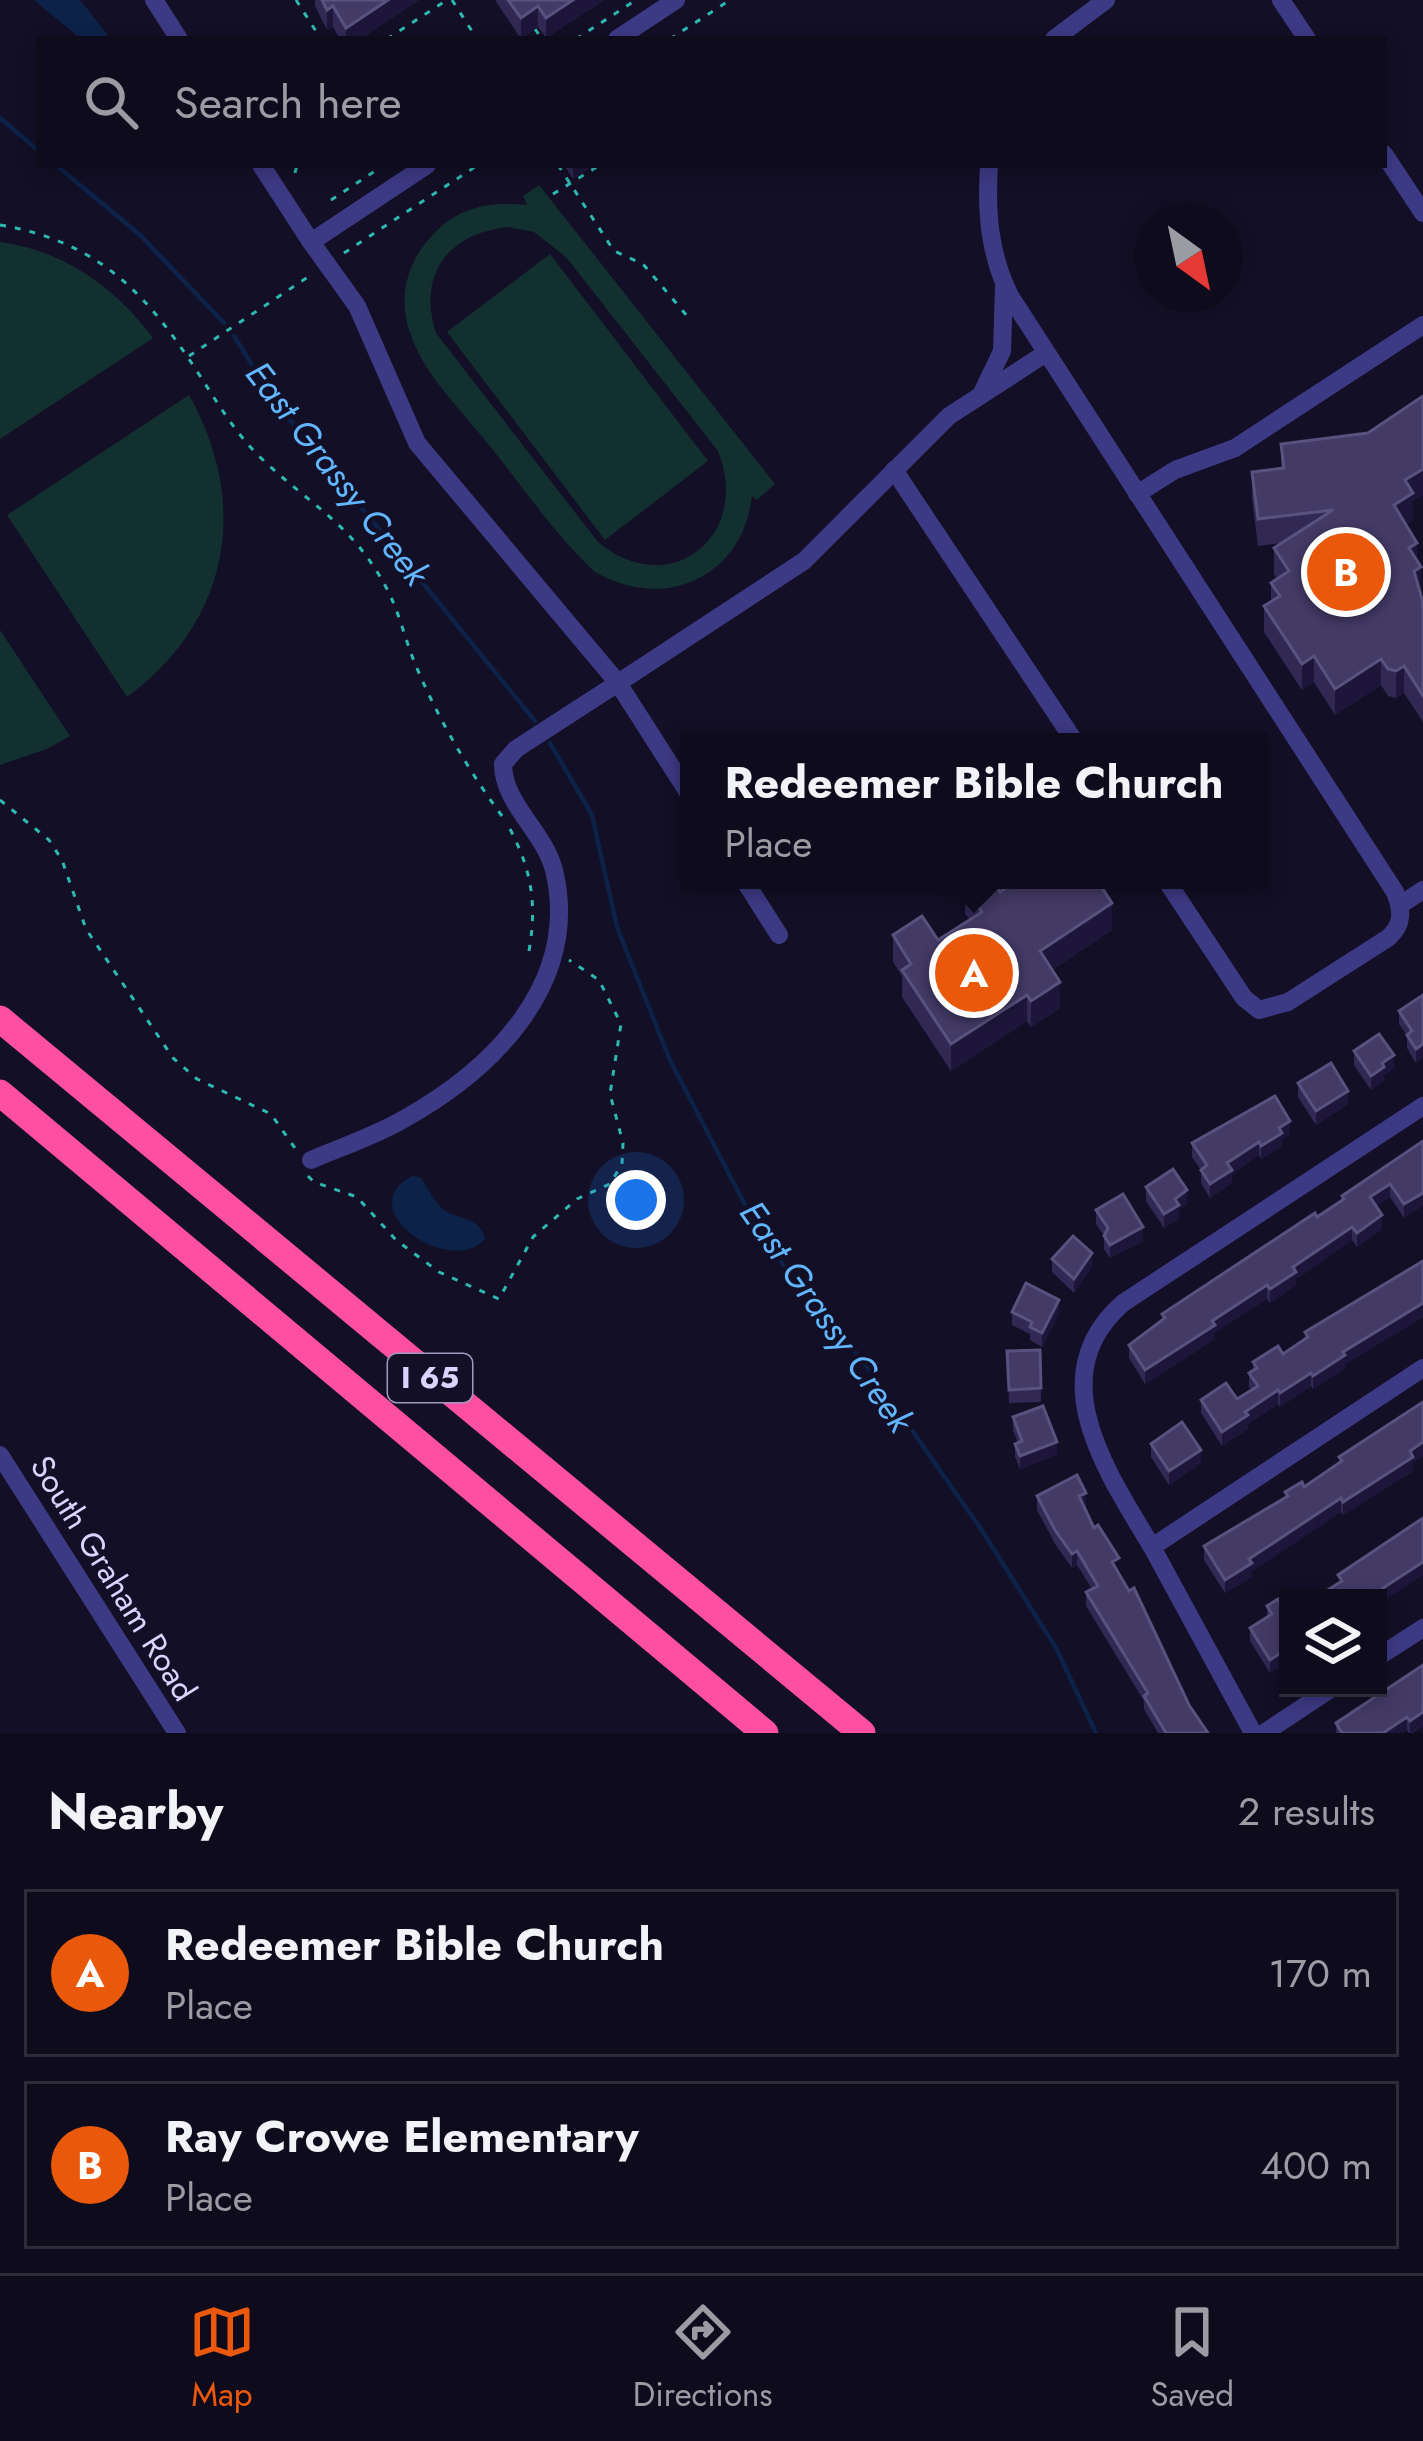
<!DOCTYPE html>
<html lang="en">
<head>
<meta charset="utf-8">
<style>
	body { margin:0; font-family:Jost,sans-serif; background:#171425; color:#f1f3f6 }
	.controls { position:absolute; right:36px; bottom:36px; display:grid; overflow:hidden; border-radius:0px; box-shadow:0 6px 18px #0003 }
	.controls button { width:108px; height:108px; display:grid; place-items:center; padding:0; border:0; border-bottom:3px solid #2e2b3b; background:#0e0b1c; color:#f1f3f6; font:60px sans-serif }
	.compass { position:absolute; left:1135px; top:204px; width:108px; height:108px; border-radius:50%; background:#0e0b1c; box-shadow:0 6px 18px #0003; rotate:147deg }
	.you { position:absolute; left:636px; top:1200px; width:42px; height:42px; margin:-30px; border:9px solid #fff; border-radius:50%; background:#1a73e8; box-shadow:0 0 0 18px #1a73e833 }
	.badge { display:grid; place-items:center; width:78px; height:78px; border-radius:50%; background:#ea580c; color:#fff; font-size:39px; font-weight:700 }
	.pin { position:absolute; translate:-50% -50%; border:6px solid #fff; box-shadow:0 3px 12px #0006 }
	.popup { position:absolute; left:680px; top:733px; width:588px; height:156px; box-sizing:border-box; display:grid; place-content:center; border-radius:0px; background:#0e0b1c; filter:drop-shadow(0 3px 9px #0005); font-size:39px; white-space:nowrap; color:#9b9ba3 }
	.popup b { font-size:45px; color:#f1f3f6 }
	.popup::after { content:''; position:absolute; left:50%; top:100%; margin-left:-24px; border:24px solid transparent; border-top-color:#0e0b1c }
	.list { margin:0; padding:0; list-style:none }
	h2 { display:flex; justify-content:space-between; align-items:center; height:156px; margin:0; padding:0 48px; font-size:51px }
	h2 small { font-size:39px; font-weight:400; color:#9b9ba3 }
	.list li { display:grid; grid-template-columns:78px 1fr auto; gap:36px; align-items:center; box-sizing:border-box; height:168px; margin:0 24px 24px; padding:0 24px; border:3px solid #2e2b3b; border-radius:0px }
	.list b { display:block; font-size:45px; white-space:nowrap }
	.list p { margin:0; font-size:39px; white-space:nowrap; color:#9b9ba3 }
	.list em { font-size:39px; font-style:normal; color:#9b9ba3 }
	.icon { flex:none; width:66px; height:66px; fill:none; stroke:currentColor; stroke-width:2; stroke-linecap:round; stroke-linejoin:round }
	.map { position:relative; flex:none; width:1423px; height:1733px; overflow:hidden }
	.search { position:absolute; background:#0e0b1c; box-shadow:0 6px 18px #0003; left:36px; right:36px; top:36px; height:132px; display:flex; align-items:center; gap:30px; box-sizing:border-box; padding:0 42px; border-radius:0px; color:#9b9ba3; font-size:45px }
	.sheet { height:540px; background:#0e0b1c }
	nav { display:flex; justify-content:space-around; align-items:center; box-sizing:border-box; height:168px; border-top:3px solid #2e2b3b; background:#0e0b1c; font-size:33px; color:#9b9ba3 }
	nav a { display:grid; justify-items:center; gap:6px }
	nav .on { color:#ea580c }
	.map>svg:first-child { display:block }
</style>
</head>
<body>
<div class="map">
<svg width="1423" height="1733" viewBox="0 0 1423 1733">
	<rect width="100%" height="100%" fill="#130f26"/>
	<g fill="#12302f" fill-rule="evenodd">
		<path d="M 539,185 L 775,484 L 757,500 L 752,496 C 743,578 664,612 595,572 C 555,535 523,487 489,445 C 462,411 424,375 410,333 C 398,300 406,265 429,239 C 456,207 488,201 527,205 L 523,196 ZM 508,227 L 534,232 L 566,257 L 718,451 C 752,536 670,602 598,542 L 436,333 C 417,275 448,233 508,227 Z"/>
		<path d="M 0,242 C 63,250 116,288 153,338 L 0,439 Z"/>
		<polygon points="550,254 708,461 605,540 447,332"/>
		<path d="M 189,395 C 251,505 229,622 127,697 L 7,515 Z"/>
		<polygon points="0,630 70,736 47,749 0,765"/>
	</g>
	<g fill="#0c2248">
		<polygon points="34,0 80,0 111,39 81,39"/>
		<path d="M 412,1176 L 420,1177 C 428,1186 431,1196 438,1204 C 453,1223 478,1211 485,1239 C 452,1278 349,1210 412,1176 Z"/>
	</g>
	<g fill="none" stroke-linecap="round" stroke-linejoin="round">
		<g stroke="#0c2248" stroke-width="4.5">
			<polyline points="0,118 39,151"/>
			<polyline points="56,165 140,235 224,323"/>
			<polyline points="234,336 274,400 535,721"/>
			<polyline points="550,743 592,815 617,927 669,1058 758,1230 806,1296 864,1362 981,1529 1056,1648 1096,1733"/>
		</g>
		<g stroke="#2fb8b0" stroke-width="3" stroke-dasharray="6 9" stroke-linecap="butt">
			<polyline points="296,0 321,39"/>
			<polyline points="452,0 477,39"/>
			<polyline points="535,29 542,39"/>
			<polyline points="387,39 447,0"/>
			<polyline points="576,39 636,0"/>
			<polyline points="670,39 730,0"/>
			<polyline points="558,165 614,251 643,264 688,317"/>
			<polyline points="295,173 297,165"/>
			<polyline points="553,194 600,165"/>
			<polyline points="331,200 384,165"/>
			<path d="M 0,225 C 101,242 149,296 202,379 C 220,407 237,435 262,459 C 311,506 352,523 387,589 C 400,614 405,640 416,666 C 438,718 468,770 502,816"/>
			<polyline points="344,253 478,165"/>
			<polyline points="189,356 311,275"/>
			<polyline points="0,800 49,840 62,860 86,929 173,1058 197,1079 271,1114 297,1151"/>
			<path d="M 510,829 C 532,871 537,905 529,951 L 536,952"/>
			<polyline points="308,1176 314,1182 357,1197 396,1240 439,1272 499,1299 533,1237 577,1199 610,1184 622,1164 623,1143 610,1094 621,1024 599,980 569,960"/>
		</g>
		<g stroke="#3d3a85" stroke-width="18">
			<polyline points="154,0 179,39"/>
			<polyline points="1281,0 1307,39"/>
			<polyline points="617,39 676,0"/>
			<polyline points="1054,39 1106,0"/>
			<polyline points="1384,154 1423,213"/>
			<polyline points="261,165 311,242 427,165"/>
			<path d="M 989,165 C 986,212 989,253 1010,296 L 1395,892 C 1402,910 1404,924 1388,938 L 1288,1002 L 1259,1010 L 1244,998 L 1166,880"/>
			<polyline points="311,242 357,306 417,443 618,683 804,561 949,416 1046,353"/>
			<polyline points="982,393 1002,351 1004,287"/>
			<polyline points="894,470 1075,742"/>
			<polyline points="1137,494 1175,470 1235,448 1423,325"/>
			<polyline points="744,880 779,935"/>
			<polyline points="1400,905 1423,890"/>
			<path d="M 311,1160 C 341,1147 375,1136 404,1119 C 494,1069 581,982 554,870 C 544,831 503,804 503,764 L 516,749 L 618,683 L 689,794"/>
			<polyline points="0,1455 177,1733"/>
			<path d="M 1152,1547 C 1107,1472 1040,1376 1123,1303 L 1423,1106"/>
			<polyline points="1378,1657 1423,1628"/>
			<polyline points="1253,1733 1152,1547 1423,1368"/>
			<polyline points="1264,1733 1332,1688"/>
		</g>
		<g stroke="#ff4fa3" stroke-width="27">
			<polyline points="0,1019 862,1733"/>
			<polyline points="0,1093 765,1733"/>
		</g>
	</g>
	<g fill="#312854">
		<polygon points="315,0 419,0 360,39 340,39 333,27 327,30 315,6"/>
		<polygon points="495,0 604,0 546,38 538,27 521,39"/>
		<polygon points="564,165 594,165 573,179"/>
		<polygon points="1281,444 1413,501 1413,520 1406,525 1417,561 1423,603 1423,722 1404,693 1396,698 1388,696 1381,685 1335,715 1314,682 1302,690 1264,632 1264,606 1271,601 1271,583 1277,579 1274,575 1274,548 1282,543 1258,546 1252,499 1252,472 1281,468"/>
		<polygon points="965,887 1000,892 1112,930 1052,970 1060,1008 1031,1027 1027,1021 951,1071 902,997 902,976 893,962 893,935 938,940 970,920 965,914"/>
		<polygon points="1423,995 1423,1057 1416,1063 1407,1048 1407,1036 1399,1024 1399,1011"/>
		<polygon points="1354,1051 1394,1068 1384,1075 1384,1080 1371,1090 1354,1065"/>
		<polygon points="1298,1083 1348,1104 1316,1125 1298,1097"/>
		<polygon points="1290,1134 1282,1139 1282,1146 1261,1159 1259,1155 1232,1174 1232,1183 1210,1198 1201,1183 1201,1170 1192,1157 1192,1143"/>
		<polygon points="1423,1141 1404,1218 1390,1197 1376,1206 1382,1229 1357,1247 1352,1240 1296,1279 1296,1285 1270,1303 1267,1299 1215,1332 1215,1339 1145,1384 1129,1358 1129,1345 1162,1320 1162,1314 1342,1201 1342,1196"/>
		<polygon points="1146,1187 1187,1204 1179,1209 1179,1218 1164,1228 1146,1201"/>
		<polygon points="1096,1210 1143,1241 1110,1258 1104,1249 1104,1236 1096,1224"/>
		<polygon points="1052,1259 1092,1267 1074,1293 1052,1272"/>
		<polygon points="1423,1261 1423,1317 1345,1364 1345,1368 1313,1389 1311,1386 1280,1407 1278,1404 1248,1424 1248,1429 1222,1446 1201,1413 1201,1400 1237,1399 1252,1390 1249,1387 1249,1373 1253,1371 1253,1362 1283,1354 1305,1339 1305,1332"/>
		<polygon points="1012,1312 1059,1313 1042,1347 1030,1340 1030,1334 1012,1325"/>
		<polygon points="1040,1350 1041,1402 1009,1403 1007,1351"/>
		<polygon points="1423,1402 1423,1456 1413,1462 1413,1471 1343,1515 1341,1512 1252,1571 1252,1577 1225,1593 1204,1560 1204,1546 1285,1498 1285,1492 1304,1487 1339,1463 1339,1457"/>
		<polygon points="1013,1417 1057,1455 1020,1469 1015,1457 1015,1444 1018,1443 1013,1431"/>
		<polygon points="1151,1444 1201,1463 1169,1485 1151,1457"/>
		<polygon points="1037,1496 1086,1506 1084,1507 1119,1571 1118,1572 1189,1705 1208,1733 1158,1733 1144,1709 1144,1701 1086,1606 1086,1592 1092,1589 1077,1565 1072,1568 1055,1544 1037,1510"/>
		<polygon points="1267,1606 1288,1615 1270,1673 1250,1641 1250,1628 1267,1617"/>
		<polygon points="1423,1665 1423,1726 1412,1733 1409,1733 1407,1730 1403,1733 1336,1733 1336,1723"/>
	</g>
	<g fill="#1d163a">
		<polygon points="388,0 419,0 360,39 346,39 346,28"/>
		<polygon points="573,0 604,0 546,38 546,18"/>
		<polygon points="333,6 333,27 327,30 327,10"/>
		<polygon points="538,6 538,27 521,39 521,18"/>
		<polygon points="573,165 594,165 573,179"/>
		<polygon points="1423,469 1423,495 1413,501 1413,520 1394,532 1394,505 1405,480"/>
		<polygon points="1417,543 1417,569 1421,567 1421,594 1409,548"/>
		<polygon points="1314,656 1314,682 1302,690 1302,664"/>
		<polygon points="1381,659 1381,685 1335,715 1335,689"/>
		<polygon points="1404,666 1404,693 1396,698 1396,671"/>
		<polygon points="1112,903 1112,930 1040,978 1040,951"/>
		<polygon points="1060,982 1060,1008 1031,1027 1031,1001"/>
		<polygon points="1027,995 1027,1021 951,1071 951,1044"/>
		<polygon points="1423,1044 1423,1057 1416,1063 1416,1049"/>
		<polygon points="1394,1055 1394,1068 1384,1075 1384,1080 1371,1090 1371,1076 1382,1063"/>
		<polygon points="1348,1091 1348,1104 1316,1125 1316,1111"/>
		<polygon points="1290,1121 1290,1134 1282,1139 1282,1146 1261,1159 1261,1146 1279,1128"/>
		<polygon points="1259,1142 1259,1155 1232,1174 1232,1183 1210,1198 1210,1184 1227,1163"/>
		<polygon points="1390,1184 1390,1197 1370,1211 1370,1197"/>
		<polygon points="1187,1190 1187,1204 1179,1209 1179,1218 1164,1228 1164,1214 1175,1199"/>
		<polygon points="1423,1193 1423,1206 1404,1218 1404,1204"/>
		<polygon points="1382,1215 1382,1229 1357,1247 1357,1233"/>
		<polygon points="1143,1227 1143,1241 1110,1258 1110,1245"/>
		<polygon points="1352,1227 1352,1240 1296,1279 1296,1285 1270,1303 1270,1289 1293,1267"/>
		<polygon points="1092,1253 1092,1267 1074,1293 1074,1279"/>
		<polygon points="1267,1285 1267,1299 1215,1332 1215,1339 1145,1384 1145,1370 1212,1321"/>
		<polygon points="1059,1300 1059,1313 1042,1347 1042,1333"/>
		<polygon points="1423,1303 1423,1317 1345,1364 1345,1368 1313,1389 1313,1376 1343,1352"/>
		<polygon points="1311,1373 1311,1386 1280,1407 1280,1393"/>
		<polygon points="1278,1390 1278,1404 1248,1424 1248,1429 1222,1446 1222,1432 1245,1412"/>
		<polygon points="1057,1442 1057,1455 1020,1469 1020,1456"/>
		<polygon points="1423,1442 1423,1456 1413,1462 1413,1471 1343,1515 1343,1502"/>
		<polygon points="1201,1450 1201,1463 1169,1485 1169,1471"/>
		<polygon points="1086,1493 1086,1506 1079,1510 1079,1496"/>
		<polygon points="1341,1498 1341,1512 1252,1571 1252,1577 1225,1593 1225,1580 1249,1559"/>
		<polygon points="1077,1551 1077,1565 1072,1568 1072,1554"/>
		<polygon points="1423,1555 1423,1575 1385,1600 1385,1605 1378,1610 1378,1598 1375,1598 1383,1588"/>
		<polygon points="1288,1648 1288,1662 1270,1673 1270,1660"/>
		<polygon points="1423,1712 1423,1726 1410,1733 1410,1721"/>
		<polygon points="1407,1717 1407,1730 1403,1733 1383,1733"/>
	</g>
	<g fill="#433a66" stroke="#5a527e" stroke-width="3">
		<polygon points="322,0 388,0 346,28 333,6 327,10"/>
		<polygon points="508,0 573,0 546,18 538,6 521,18"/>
		<polygon points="1423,396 1423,469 1405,480 1413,493 1394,505 1417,543 1409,548 1421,567 1414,571 1423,603 1423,696 1404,666 1396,671 1388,669 1381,659 1335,689 1314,656 1302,664 1264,606 1280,596 1271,583 1289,571 1274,548 1333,510 1258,519 1252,472 1284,468 1281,444 1368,433"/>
		<polygon points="976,880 992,880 1000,892 1018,880 1097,880 1112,903 1040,951 1060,982 1031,1001 1027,995 951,1044 902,970 911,964 893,935 922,916 938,940 982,912 965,887"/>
		<polygon points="1423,995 1423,1044 1416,1049 1407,1035 1412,1031 1399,1011"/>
		<polygon points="1379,1034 1394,1055 1382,1063 1384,1067 1371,1076 1354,1051"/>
		<polygon points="1331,1063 1348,1091 1316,1111 1298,1083"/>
		<polygon points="1275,1096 1290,1121 1279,1128 1282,1133 1261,1146 1259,1142 1227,1163 1232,1170 1210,1184 1201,1170 1207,1165 1192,1143"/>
		<polygon points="1423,1141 1423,1193 1404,1204 1390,1184 1370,1197 1382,1215 1357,1233 1352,1227 1293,1267 1296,1272 1270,1289 1267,1285 1212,1321 1215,1325 1145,1370 1129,1345 1165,1318 1162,1314 1315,1213 1317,1217 1344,1199 1342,1196"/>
		<polygon points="1173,1169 1187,1190 1175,1199 1179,1205 1164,1214 1146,1187"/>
		<polygon points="1123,1194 1143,1227 1110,1245 1104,1236 1108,1228 1096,1210"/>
		<polygon points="1073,1236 1092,1253 1074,1279 1052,1259"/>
		<polygon points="1423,1261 1423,1303 1343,1352 1345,1355 1313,1376 1311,1373 1280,1393 1278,1390 1245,1412 1248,1415 1222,1432 1201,1400 1226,1383 1237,1399 1258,1386 1249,1373 1257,1368 1253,1362 1278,1346 1283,1354 1308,1337 1305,1332"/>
		<polygon points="1026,1283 1059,1300 1042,1333 1030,1327 1032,1322 1012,1312"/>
		<polygon points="1040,1350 1041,1388 1009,1390 1007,1351"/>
		<polygon points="1423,1402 1423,1442 1410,1451 1413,1457 1343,1502 1341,1498 1249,1559 1252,1563 1225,1580 1204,1546 1288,1496 1285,1492 1302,1482 1304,1487 1342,1461 1339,1457"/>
		<polygon points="1043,1406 1057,1442 1020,1456 1015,1444 1022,1441 1013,1417"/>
		<polygon points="1182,1422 1201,1450 1169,1471 1151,1444"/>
		<polygon points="1077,1475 1086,1493 1079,1496 1094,1528 1098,1525 1119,1558 1112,1562 1129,1591 1134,1588 1189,1705 1208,1733 1166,1733 1144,1696 1148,1693 1086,1592 1098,1586 1077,1551 1072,1554 1055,1530 1037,1496"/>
		<polygon points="1423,1518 1423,1562 1383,1588 1385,1592 1375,1598 1315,1598 1342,1581 1338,1575"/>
		<polygon points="1278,1599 1288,1615 1288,1648 1270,1660 1250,1628 1272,1614 1267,1606"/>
		<polygon points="1423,1665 1423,1712 1410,1721 1407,1717 1383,1733 1342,1733 1336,1723"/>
	</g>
	<g text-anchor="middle" stroke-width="9" stroke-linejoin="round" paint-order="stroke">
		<rect fill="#130f26" stroke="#9e99be" stroke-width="3" x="388" y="1354" width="84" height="48" rx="9"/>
		<g font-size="30" font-weight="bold" fill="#d9d4ff">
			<text x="430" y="1388">I 65</text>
		</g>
		<g font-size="33" fill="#d9d4ff" stroke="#130f26">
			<text transform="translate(114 1578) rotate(58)" y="12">South Graham Road</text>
		</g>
		<g font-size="36" font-style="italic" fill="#62b6ff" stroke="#130f26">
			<text transform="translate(338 473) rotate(52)" y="13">East Grassy Creek</text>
			<text transform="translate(827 1316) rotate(55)" y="13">East Grassy Creek</text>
		</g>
	</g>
</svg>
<div class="controls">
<button><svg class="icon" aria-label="layers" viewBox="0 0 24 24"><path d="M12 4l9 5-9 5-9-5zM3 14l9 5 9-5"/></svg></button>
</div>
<svg class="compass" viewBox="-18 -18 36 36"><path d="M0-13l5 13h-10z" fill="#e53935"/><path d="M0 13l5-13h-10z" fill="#9b9ba3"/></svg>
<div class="you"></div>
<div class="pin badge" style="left:974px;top:973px">A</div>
<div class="popup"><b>Redeemer Bible Church</b>Place</div>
<div class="pin badge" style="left:1346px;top:572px">B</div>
<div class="search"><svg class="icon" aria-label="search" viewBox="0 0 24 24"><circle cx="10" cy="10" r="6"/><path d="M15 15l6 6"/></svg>Search here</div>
</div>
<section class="sheet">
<h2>Nearby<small>2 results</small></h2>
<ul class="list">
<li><span class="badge">A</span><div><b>Redeemer Bible Church</b><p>Place</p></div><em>170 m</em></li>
<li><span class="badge">B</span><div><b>Ray Crowe Elementary</b><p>Place</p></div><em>400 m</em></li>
</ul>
</section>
<nav>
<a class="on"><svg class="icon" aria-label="map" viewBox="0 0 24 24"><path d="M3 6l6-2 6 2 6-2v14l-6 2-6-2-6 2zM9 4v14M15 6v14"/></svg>Map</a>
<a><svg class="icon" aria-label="directions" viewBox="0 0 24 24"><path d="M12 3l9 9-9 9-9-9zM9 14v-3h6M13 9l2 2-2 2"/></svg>Directions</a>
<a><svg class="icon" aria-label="saved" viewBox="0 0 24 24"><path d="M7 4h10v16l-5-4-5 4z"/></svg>Saved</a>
</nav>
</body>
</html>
